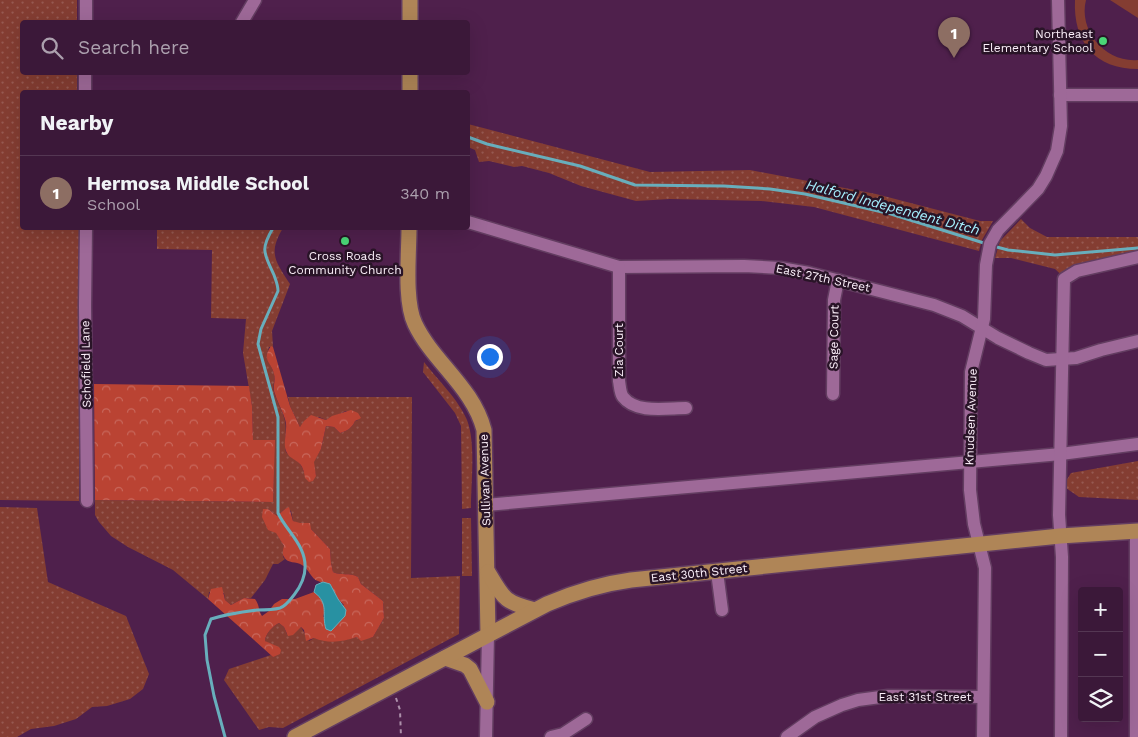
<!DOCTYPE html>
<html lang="en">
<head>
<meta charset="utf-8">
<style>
	body { margin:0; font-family:"Work Sans",sans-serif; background:#462544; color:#f1f3f6 }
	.controls { position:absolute; right:15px; bottom:15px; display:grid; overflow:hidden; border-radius:5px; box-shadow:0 5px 20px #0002 }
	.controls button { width:45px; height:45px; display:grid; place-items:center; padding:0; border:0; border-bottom:1px solid #543753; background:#3b1839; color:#f1f3f6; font:25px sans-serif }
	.you { position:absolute; left:489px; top:356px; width:18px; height:18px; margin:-12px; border:4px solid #fff; border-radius:50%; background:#1a73e8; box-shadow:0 0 0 8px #1a73e833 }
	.badge { display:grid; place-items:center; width:32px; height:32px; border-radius:50%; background:#4ad677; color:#fff; font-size:16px; font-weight:700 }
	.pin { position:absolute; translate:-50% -41px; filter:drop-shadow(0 1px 2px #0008) }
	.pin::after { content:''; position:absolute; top:26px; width:18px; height:15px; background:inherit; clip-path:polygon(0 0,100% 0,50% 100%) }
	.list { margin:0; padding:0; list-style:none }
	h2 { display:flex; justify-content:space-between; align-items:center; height:65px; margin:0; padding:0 20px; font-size:21px }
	h2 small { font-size:16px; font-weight:400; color:#aca0ae }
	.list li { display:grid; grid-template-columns:32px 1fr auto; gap:15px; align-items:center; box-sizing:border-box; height:75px; padding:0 20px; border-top:1px solid #543753 }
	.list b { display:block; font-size:19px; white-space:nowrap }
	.list p { margin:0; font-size:16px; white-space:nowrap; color:#aca0ae }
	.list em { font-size:16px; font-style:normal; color:#aca0ae }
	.icon { flex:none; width:28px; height:28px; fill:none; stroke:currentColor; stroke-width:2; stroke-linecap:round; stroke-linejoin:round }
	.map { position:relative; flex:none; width:1138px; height:737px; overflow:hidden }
	.search { position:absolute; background:#3b1839; box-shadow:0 5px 20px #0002; left:20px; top:20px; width:450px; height:55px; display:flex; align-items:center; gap:12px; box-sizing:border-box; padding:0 18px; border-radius:5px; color:#aca0ae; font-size:19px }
	.panel { position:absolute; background:#3b1839; box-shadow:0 5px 20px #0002; left:20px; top:90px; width:450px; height:140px; border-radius:5px }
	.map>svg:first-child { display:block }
</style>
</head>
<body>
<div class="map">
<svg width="1138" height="737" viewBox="0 0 1138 737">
	<defs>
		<pattern id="green-dots" width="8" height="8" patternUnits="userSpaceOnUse" patternTransform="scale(1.25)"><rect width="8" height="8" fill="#843d32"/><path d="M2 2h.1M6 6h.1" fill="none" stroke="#965951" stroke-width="1.8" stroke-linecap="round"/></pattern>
		<pattern id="forest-crowns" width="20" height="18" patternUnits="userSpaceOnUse" patternTransform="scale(1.25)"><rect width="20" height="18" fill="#ba4333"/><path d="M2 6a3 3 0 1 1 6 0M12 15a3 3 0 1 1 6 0" fill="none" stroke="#c8685c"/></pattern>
	</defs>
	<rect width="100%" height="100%" fill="#4f204c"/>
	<g fill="url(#green-dots)">
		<polygon points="0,0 77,0 77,22 22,22 22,72 77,73 77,92 22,92 22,228 80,228 79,501 0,500"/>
		<polygon points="468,124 650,172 750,170 876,194 980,221 993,221 982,240 979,251 814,207 761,201 670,199 636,201 581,186 549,173 522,166 514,167 489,161 479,162 475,150 468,147"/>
		<polygon points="1021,219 1030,228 1047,237 1138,237 1138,263 1094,271 1069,282 1055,269 1011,258 995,258 1000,241"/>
		<path d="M 157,228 L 283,228 C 268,253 275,261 290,284 L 272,331 L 273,347 L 269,347 C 265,361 270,362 274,373 C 276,379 272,386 274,392 C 277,402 283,411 285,421 C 287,429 284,448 286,452 C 292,460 301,460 304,472 L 316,476 L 313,462 L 321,449 L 326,426 L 334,427 L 340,433 C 347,431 352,428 355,421 L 358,420 L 346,411 L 326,420 L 319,417 L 300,427 L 290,406 L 288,397 L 412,397 L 411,578 L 460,576 L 459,634 L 283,728 L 269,727 L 259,730 L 224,680 L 229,669 L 271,655 L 273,657 L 275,645 L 271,645 L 265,641 C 265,634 273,626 279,623 L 284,627 L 287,634 L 301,627 L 309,641 L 314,638 L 344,640 L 357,637 L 365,639 L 373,637 L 384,618 L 383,601 L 361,584 L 358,577 C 350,572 341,576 333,572 L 331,563 L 330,549 L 311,529 L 293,521 L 291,511 L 285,509 L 277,516 L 268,509 L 263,509 L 284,546 L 283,557 L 285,559 L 278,564 L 273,564 L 265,580 L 251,598 L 244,598 L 231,605 L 225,600 L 224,593 L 209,592 L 208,599 L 173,570 L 128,547 L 111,536 L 99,522 L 95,515 L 95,500 L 273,502 L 274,440 L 253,440 L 252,406 L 243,353 L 246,319 L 211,318 L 212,250 L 157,249 Z"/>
		<path d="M 424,362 C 437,379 459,400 467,420 C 476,443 471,484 471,508 L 462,509 L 461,426 L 455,413 L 423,372 Z"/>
		<polygon points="1138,461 1138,500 1079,497 1066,488 1066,481 1071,473"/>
		<polygon points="0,507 37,508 48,582 126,616 149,674 143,689 130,699 107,706 92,707 76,719 54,726 31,729 17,737 0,737"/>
		<polygon points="462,518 471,518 472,576 462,576"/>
	</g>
	<g fill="url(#forest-crowns)">
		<path d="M 271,346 L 273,347 L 290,406 L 300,427 L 304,421 L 311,415 L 326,420 L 332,416 L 351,410 L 358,413 L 361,418 L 355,421 C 352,428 347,431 340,433 L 334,427 L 326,426 L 321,449 L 314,462 L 316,476 L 313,481 L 309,482 L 305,478 C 303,457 291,463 286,451 C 283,444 287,431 286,423 C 284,413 278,404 275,394 C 272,387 276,381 274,374 C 272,363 261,360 271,346 Z"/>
		<polygon points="94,384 249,386 252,406 253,440 275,440 273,502 95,500"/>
		<path d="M 289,507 L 293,521 L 300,523 L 310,523 L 311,529 L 330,549 L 331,563 L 333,572 C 341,576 350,572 358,577 L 361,584 L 383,601 L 384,618 L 373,637 L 361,641 L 357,637 C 341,642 329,644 314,638 L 306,641 L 304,630 L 301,627 L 293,635 L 288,636 L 284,627 L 279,623 C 273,626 265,634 265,641 L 279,647 L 281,650 L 280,654 L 273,657 L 208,599 L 211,589 L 222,587 L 225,600 L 231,605 L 244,598 L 255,599 C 260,606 258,610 262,616 L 269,611 L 274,604 L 282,599 L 295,599 L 314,592 C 323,598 327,607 323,617 L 344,605 L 338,599 L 330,584 C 327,583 322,583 318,581 C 311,579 309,569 302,565 C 296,561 288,564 284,557 C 282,554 283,549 284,546 L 276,533 L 268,530 L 262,517 L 263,509 L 268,509 L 277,516 L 285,509 Z"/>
	</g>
	<g fill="#843d32">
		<path d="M 1075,0 L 1086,0 C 1078,31 1106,63 1138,60 L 1138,69 C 1095,69 1073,42 1075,0 Z"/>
		<polygon points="1110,0 1138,0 1138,18"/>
	</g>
	<path fill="#2891a2" stroke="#68aebc" d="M 323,582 L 330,584 L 338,599 L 346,610 L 345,616 L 331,631 L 326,629 C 321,614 330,604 314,592 L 316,585 Z"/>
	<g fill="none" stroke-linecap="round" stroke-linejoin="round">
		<g stroke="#68aebc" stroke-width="3">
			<polyline points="468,137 487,144 580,166 635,185 724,186 770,189 805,194 891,214 987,244"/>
			<polyline points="993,246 1008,250 1055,255 1138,248"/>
			<path d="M 225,737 L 214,696 L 207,660 L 205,635 L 211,619 C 227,614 241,612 257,610 C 264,610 273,610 280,608 C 286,606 290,600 294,595 C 305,581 309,566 301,549 C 295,536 284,526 278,513 L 278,417 L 258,344 L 261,329 L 278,291 C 278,285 276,281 274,275 C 264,253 260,250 273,228"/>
		</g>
		<g stroke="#633d61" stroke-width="15">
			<g id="minor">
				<polyline points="86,22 86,0"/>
				<polyline points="242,22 255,0"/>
				<polyline points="85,92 85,72"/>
				<polyline points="1060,95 1138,95"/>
				<polyline points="468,222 619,267 744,266 780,268 809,273 934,305 962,316 998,338 1029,353 1046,360 1076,358 1101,350 1138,341"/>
				<polyline points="86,228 85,306 87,501"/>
				<path d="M 619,267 L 619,381 C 620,386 620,393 623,397 C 636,414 667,408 686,408"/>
				<polyline points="833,394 834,300 838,280"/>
				<polyline points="486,505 1061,454 1138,444"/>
				<polyline points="717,572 722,610"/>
				<polyline points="486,737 488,634"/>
				<polyline points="551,737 563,734 586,719"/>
				<polyline points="787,737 815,717 842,705 858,700 888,696 983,697"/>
				<polyline points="983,737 985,568 974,524 970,490 971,372 984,319 986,265 990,244 998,230 1038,189 1046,176 1057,151 1061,126 1058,0"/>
				<polyline points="1061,737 1062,557 1059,515 1064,279 1077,271 1138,257"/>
				<polyline points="1136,737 1136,531"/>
			</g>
		</g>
		<g stroke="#633d61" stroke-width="18">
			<g id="major">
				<polyline points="410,22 410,0"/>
				<polyline points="410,92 410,72"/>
				<path d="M 409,228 C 409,254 404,301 415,324 C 433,362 473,387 484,430 L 488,634"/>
				<path d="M 488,572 C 504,599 504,602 535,610"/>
				<polyline points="445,658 465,665 470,669 487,702"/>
				<path d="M 295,737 L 547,604 C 575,592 601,584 631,580 L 1060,536 L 1138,531"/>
			</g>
		</g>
		<polyline stroke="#ac90aa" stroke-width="2" stroke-dasharray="4 4" stroke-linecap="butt" points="396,698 400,710 401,737"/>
		<use href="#minor" stroke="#9e6998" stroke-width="12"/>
		<use href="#major" stroke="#af8557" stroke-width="15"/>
	</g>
	<g fill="#4ad677" stroke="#291427" stroke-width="2">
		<circle cx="1103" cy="41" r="5"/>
		<circle cx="345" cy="241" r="5"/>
	</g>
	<g text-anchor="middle" stroke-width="5" stroke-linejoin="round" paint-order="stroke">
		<g font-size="12" fill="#fcf0fa" stroke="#291427" text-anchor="end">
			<text x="1093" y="38">Northeast<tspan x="1093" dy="14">Elementary School</tspan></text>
			<text x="345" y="260" text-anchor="middle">Cross Roads<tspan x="345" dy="14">Community Church</tspan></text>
		</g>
		<g font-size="12" fill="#fcf0fa" stroke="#291427">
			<text transform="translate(823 278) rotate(12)" y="4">East 27th Street</text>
			<text transform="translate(834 337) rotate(-89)" y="4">Sage Court</text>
			<text transform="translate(619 350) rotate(-90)" y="4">Zia Court</text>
			<text transform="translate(86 364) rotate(-91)" y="4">Schofield Lane</text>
			<text transform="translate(971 417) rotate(-88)" y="4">Knudsen Avenue</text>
			<text transform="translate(485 480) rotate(-92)" y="4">Sullivan Avenue</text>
			<text transform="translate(699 573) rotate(-6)" y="4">East 30th Street</text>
			<text x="925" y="701">East 31st Street</text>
		</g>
		<g font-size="14" font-style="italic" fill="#a6f0fe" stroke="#291427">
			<text transform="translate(893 207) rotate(15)" y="5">Halford Independent Ditch</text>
		</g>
	</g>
</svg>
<div class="controls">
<button>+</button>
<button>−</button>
<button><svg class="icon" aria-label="layers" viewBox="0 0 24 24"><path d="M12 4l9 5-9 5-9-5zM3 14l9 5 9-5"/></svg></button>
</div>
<div class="you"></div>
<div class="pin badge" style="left:954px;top:58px;background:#8d6e63">1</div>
<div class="search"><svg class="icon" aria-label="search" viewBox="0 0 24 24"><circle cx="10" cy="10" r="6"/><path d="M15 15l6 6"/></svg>Search here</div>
<section class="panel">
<h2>Nearby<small></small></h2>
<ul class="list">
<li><span class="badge" style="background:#8d6e63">1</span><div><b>Hermosa Middle School</b><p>School</p></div><em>340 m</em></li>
</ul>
</section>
</div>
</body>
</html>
